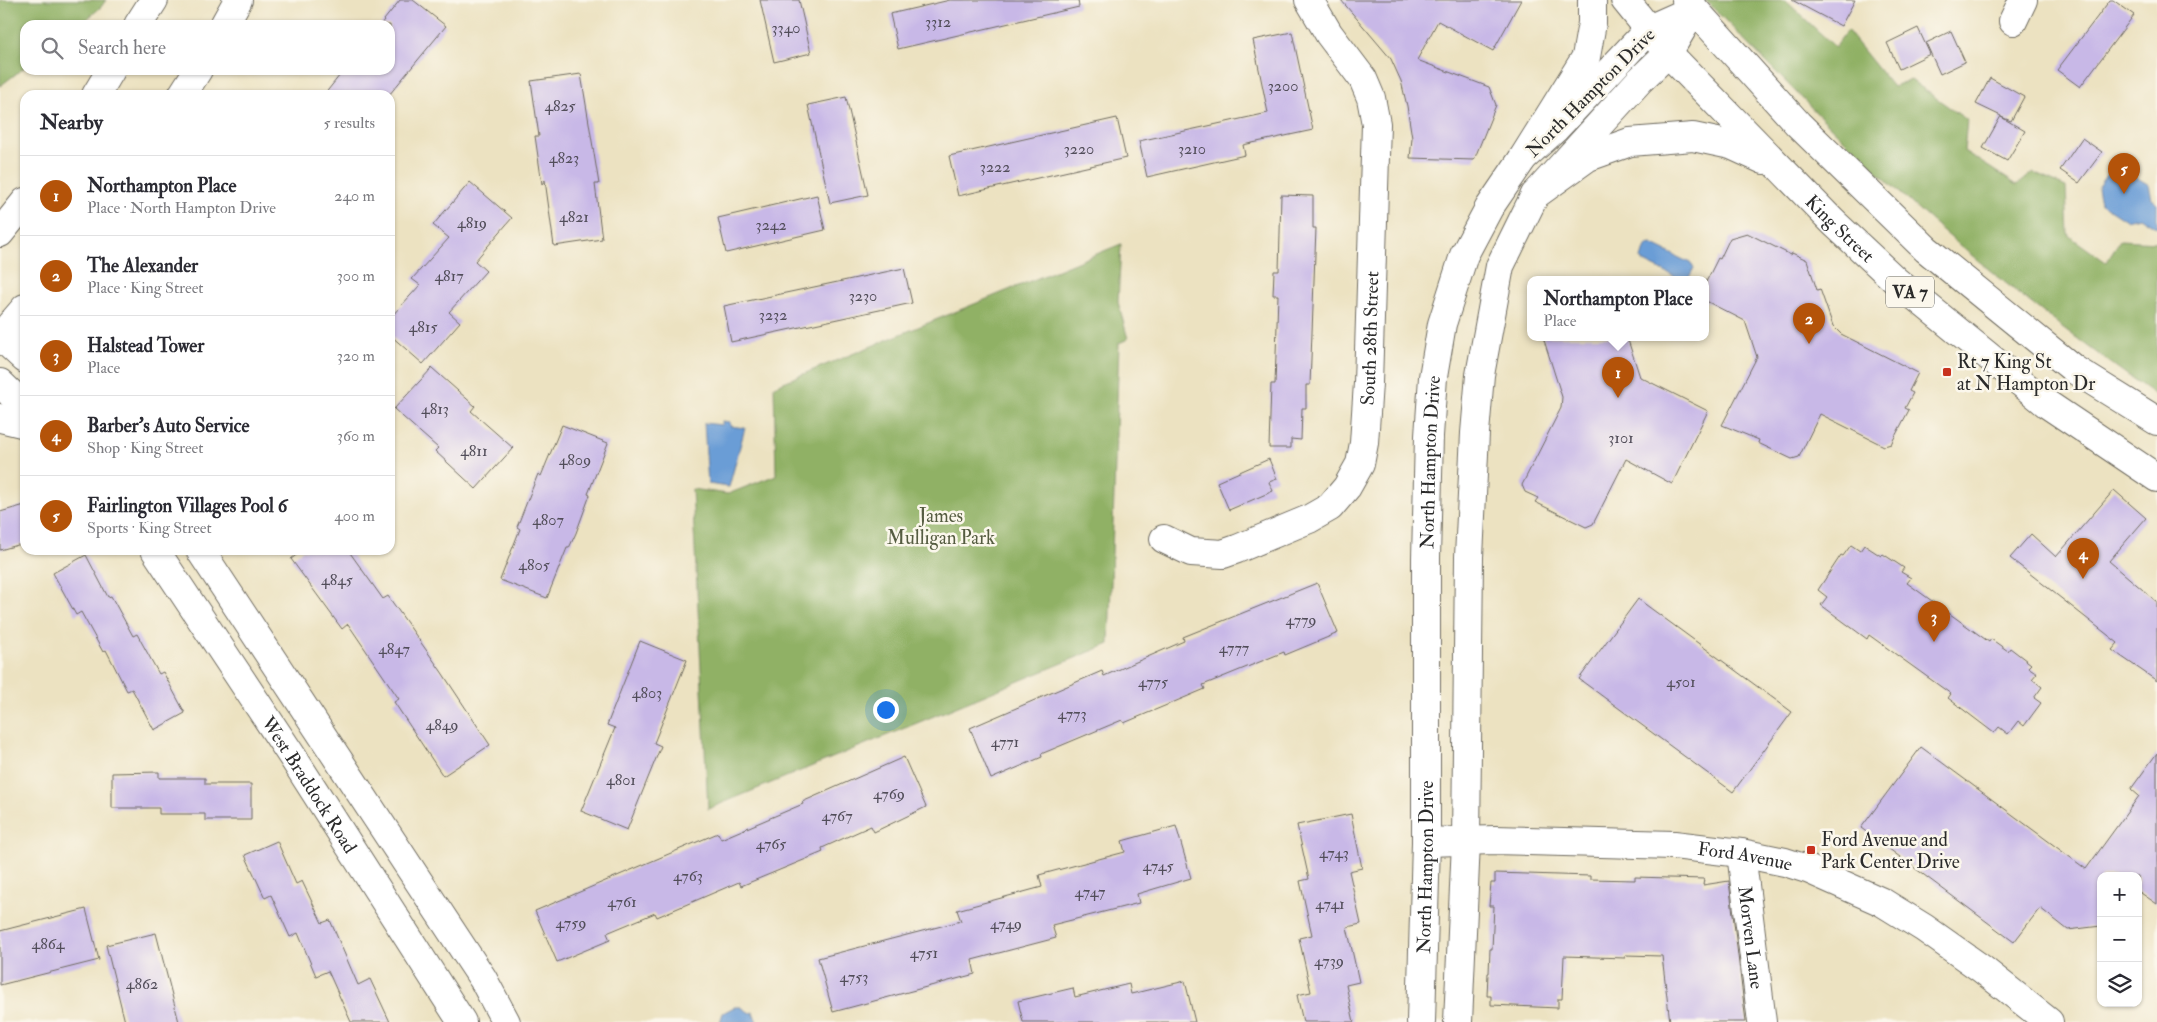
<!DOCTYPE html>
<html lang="en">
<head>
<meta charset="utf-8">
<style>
	body { margin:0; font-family:"IM FELL Double Pica",serif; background:#f2f2f3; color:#2b2b33 }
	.controls { position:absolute; right:15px; bottom:15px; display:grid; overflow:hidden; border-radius:10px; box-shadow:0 1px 4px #0004 }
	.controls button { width:45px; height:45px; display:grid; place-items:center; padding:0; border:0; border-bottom:1px solid #e1e1e2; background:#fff; color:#2b2b33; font:25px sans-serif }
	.you { position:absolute; left:885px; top:709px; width:18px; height:18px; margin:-12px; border:4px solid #fff; border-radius:50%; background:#1a73e8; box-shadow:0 0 0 8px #1a73e833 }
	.badge { display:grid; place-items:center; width:32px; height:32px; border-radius:50%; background:#b45309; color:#fff; font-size:16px; font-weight:700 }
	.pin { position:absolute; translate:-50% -41px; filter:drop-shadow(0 1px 2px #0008) }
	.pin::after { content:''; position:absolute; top:26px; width:18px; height:15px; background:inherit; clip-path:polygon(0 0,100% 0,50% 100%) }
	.popup { position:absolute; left:1527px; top:276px; width:182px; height:65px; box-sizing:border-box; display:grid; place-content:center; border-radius:10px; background:#fff; filter:drop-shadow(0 1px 4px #0005); font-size:16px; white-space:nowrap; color:#7c7c81 }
	.popup b { font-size:19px; color:#2b2b33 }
	.popup::after { content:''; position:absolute; left:50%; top:100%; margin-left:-10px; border:10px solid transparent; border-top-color:#fff }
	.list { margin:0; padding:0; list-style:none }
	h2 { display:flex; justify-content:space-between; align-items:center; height:65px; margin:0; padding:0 20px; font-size:21px }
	h2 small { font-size:16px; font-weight:400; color:#7c7c81 }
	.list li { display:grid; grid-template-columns:32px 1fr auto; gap:15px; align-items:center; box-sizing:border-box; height:80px; padding:0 20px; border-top:1px solid #e1e1e2 }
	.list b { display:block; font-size:19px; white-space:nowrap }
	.list p { margin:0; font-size:16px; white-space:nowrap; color:#7c7c81 }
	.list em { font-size:16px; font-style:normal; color:#7c7c81 }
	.icon { flex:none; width:28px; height:28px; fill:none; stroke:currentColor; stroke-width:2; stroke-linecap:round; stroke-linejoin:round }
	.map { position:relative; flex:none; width:2157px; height:1022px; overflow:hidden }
	.search { position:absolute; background:#fff; box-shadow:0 1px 4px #0004; left:20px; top:20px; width:375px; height:55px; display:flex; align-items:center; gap:12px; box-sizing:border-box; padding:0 18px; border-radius:15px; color:#7c7c81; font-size:19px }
	.panel { position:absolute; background:#fff; box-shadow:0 1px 4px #0004; left:20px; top:90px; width:375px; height:465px; border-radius:15px }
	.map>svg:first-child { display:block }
</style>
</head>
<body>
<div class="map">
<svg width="2157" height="1022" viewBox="0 0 2157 1022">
	<rect width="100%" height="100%" fill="#fbf7ec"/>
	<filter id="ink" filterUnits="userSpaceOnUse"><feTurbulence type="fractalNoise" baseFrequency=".02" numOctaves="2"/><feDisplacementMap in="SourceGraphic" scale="10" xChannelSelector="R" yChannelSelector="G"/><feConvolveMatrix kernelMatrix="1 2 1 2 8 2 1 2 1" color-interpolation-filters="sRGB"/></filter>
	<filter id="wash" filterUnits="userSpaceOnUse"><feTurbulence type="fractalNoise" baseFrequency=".0096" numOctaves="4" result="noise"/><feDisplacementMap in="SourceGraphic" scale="20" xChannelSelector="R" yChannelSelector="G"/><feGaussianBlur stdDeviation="1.12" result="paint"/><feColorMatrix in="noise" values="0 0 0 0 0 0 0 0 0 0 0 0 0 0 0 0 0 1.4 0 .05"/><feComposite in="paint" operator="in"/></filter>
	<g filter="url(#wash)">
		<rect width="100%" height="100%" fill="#ece2c1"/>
		<g fill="#90b165" stroke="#5e6e48">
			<polygon points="0,0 106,0 101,7 80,25 25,25 25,67 0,86"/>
			<path d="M 1705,0 L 1785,0 L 1835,47 L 1847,30 L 1893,87 L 1911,80 L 1967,120 L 1964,151 L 2017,185 L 2033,173 L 2066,187 L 2068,235 L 2106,262 L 2120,240 L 2157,242 L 2157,396 C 2067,333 1980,266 1899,192 C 1832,131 1769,64 1705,0 Z"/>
			<polygon points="1121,244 1118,302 1128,339 1119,343 1109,644 708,809 692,489 728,494 776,475 774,386"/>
		</g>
		<g fill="#6a9dd6" stroke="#4a6480">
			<polygon points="2123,169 2149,185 2152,199 2157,203 2157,228 2140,217 2126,220 2100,203 2097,188 2109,171"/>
			<polygon points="1651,244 1692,264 1694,268 1688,279 1679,279 1642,261 1641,258 1647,245"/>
			<polygon points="722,421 730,422 730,426 745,428 729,487 708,484 704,423 722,425"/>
			<polygon points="734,1007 741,1007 750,1013 753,1012 757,1022 720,1022 723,1013"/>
		</g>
		<g id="blocks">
			<g fill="#c8b8e7">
				<polygon points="400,0 413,0 446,26 389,95 324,95 344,70 390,70 390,25 380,25"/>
				<polygon points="760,0 799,0 811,53 774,62"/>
				<polygon points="950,0 1078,0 1079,7 898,49 890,14"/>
				<polygon points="1341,0 1521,0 1493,51 1438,21 1417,60 1489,87 1496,105 1474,160 1410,158 1412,138 1407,106 1401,81 1391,59"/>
				<polygon points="1792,0 1855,0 1841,26"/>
				<polygon points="2110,0 2113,0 2134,15 2080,87 2057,70"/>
				<polygon points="1918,28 1930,54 1899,69 1887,43"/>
				<polygon points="1951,31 1965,62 1940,74 1926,43"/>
				<polygon points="1292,32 1313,130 1243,145 1245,155 1147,177 1139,141 1268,113 1253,40"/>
				<polygon points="581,74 599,184 595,184 602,239 554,246 545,180 542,184 535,136 539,136 531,81"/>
				<polygon points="1990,78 2024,97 2011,121 2001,117 2025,131 2007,161 1983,148 2001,116 1976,104"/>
				<polygon points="846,97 868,195 830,203 808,105"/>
				<polygon points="1117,118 1126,158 958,196 949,156"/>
				<polygon points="2082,138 2102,152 2079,183 2060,170"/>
				<polygon points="470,182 512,218 475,261 486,271 449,312 460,322 423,364 390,335 390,318 420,285 412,279 449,238 433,225"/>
				<polygon points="817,195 825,230 726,253 718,218"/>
				<polygon points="1281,195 1313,196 1313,228 1316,228 1310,385 1306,385 1306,408 1302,408 1301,440 1291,439 1291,448 1269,448 1271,384 1275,384 1278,295 1273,295 1274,271 1279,271"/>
				<polygon points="1747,233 1791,255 1792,253 1807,260 1817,290 1820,289 1833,326 1841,334 1918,373 1909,391 1913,393 1905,408 1909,410 1891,444 1884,446 1820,414 1799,457 1792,459 1758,443 1759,440 1722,425 1757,357 1745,321 1706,301 1706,282 1718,258 1720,259 1730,238"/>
				<polygon points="904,268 912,303 731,342 724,306"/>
				<polygon points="1543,337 1627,337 1640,377 1708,411 1672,484 1626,459 1593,524 1586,527 1535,502 1538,498 1525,492 1522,485 1561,408 1562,397"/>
				<polygon points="432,368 475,406 471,411 513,448 476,489 435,451 438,448 394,409"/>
				<polygon points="562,425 608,443 588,494 590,495 576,533 569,548 567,548 547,598 500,580 520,529 517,527 538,474 541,476"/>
				<polygon points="1269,459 1277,479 1269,482 1273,491 1229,510 1217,482"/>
				<polygon points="2114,490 2146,518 2109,561 2157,602 2157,681 2112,650 2118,643 2010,558 2031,534 2056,557"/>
				<polygon points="25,505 25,543 0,550 0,512"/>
				<polygon points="1851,545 1860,551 1864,545 1881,556 1883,554 1904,568 1901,572 1911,578 1907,583 1989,642 1991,639 2008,651 2010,648 2031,664 2028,667 2037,673 2032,679 2042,687 2034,698 2041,703 2024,726 2018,721 2008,734 1999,727 1994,733 1948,698 1951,694 1869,635 1867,639 1821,605 1827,597 1818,590 1841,555 1843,556"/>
				<polygon points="303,550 348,550 383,599 388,596 441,671 490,745 443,776 394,702 399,699 348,624 342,629 291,559"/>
				<polygon points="86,555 108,597 111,596 133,636 137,634 159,674 163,672 185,713 154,730 132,689 127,691 106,650 103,652 81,612 76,615 53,573"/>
				<polygon points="1317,583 1338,633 1285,655 1284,652 1203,685 1205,689 1124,723 1122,720 1041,754 1042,757 991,779 970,728 1102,671 1104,676 1184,641 1183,637"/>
				<polygon points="1638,599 1792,712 1733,792 1579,679"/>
				<polygon points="640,641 687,660 654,743 661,746 627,830 581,811 615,728 607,725"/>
				<polygon points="1921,747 2086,869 2139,796 2131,789 2157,753 2157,904 2138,891 2138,876 2101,876 2101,926 2068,930 2040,908 2014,942 1861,828"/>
				<polygon points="904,757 926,807 874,832 871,826 822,848 823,852 741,886 739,882 657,917 655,913 607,933 610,940 557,962 535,911 718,833 721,839 803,804 802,802"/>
				<polygon points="159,772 159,778 205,778 205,784 251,784 251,820 205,820 205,814 159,814 159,808 112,808 112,773"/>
				<polygon points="1351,814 1362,868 1349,871 1361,924 1347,927 1359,982 1346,985 1354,1022 1303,1022 1297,995 1311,992 1299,938 1312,935 1300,881 1309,879 1297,825"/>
				<polygon points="1176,826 1191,878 1137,894 1139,903 1052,925 1056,938 972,960 975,974 833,1012 818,958 961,921 957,910 1042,887 1039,875 1125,852 1122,841"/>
				<polygon points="277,841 296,884 302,881 322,923 330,920 358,985 370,979 390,1022 351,1022 328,971 316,976 298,933 290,937 271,895 265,898 245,855"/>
				<polygon points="1495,873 1590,876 1590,879 1635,880 1635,877 1704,879 1703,885 1729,881 1746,1022 1670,1022 1662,956 1625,955 1625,958 1564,956 1562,999 1558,999 1558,1008 1491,1005 1491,996 1487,996 1488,973 1489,973 1490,949 1492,949 1494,906 1489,906 1491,883 1495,883"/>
				<polygon points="86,909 99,960 0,985 0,931"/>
				<polygon points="156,933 179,1022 125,1022 106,945"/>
				<polygon points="1185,981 1195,1022 1023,1022 1018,1001 1073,988 1075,997 1129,984 1131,994"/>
			</g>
		</g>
	</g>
	<g filter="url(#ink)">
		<use href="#blocks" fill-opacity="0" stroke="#6f6b60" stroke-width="1"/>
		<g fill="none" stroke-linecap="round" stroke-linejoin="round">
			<g stroke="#6f6b60" stroke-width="30">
				<g id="minor">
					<polyline points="2013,21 2023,0"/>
					<path id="s1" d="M 1164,539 L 1191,552 L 1223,554 L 1237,549 L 1309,519 L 1330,507 L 1347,487 L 1360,464 L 1364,443 L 1368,383 L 1376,124 L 1371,98 L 1363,79 L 1329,34 L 1309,0"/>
					<path id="s2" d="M 1426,842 L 1495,840 L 1674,845 L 1741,853 L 1785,862 L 1810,870 L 1882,902 L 1924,928 L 1982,969 L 2049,1022"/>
					<path id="s3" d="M 1741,853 L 1762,1022"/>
					<path id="s4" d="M 1421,1022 L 1426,842 L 1426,558 L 1429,436 L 1433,377 L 1442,324 L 1464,255 L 1489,208 L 1523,158 L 1555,129 L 1649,29 L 1694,9"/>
					<polyline points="1458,1022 1466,842 1469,557 1475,433 1480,375 1500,266 1535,195 1640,80 1668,53 1694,9"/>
				</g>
			</g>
			<g stroke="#6f6b60" stroke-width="30">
				<g id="major">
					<path id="s5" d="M 1625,0 L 1668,53 L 1833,222 L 1895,280 L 2047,404 L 2157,478"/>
					<polyline points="1686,0 1798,124 1926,249 2075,370 2157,421"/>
					<polyline points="138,25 154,0"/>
					<polyline points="224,25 238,0"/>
					<polyline points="96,95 111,70"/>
					<polyline points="182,95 198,70"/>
					<polyline points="1523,158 1586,57 1592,23 1592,0"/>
					<polyline points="1535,195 1588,157 1630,142 1693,137 1731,145 1764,160"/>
					<polyline points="0,233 25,202"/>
					<polyline points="0,336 25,359"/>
					<polyline points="0,337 25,308"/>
					<polyline points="0,383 25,407"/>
					<polyline points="0,418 25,424"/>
					<path id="s6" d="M 155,550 L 292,756 L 462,1022"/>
					<polyline points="200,550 483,979 506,1022"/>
				</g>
			</g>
			<use href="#minor" stroke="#fff" stroke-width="28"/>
			<use href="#major" stroke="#fff" stroke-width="28"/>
		</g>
	</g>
	<g fill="#c8321e" stroke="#fbf7ec" stroke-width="2">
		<rect x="1942" y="367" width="10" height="10" rx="2.5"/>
		<rect x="1806" y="845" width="10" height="10" rx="2.5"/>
	</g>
	<g text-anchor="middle" stroke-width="5" stroke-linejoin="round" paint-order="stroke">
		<g font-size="16" fill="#524e5a">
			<text x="938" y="27">3312</text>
			<text x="786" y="33">3340</text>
			<text x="1283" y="91">3200</text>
			<text x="560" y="111">4825</text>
			<text x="1079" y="154">3220</text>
			<text x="1192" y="154">3210</text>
			<text x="564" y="163">4823</text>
			<text x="995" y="172">3222</text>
			<text x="574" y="222">4821</text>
			<text x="472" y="228">4819</text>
			<text x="771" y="230">3242</text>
			<text x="449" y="281">4817</text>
			<text x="863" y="301">3230</text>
			<text x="773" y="320">3232</text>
			<text x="423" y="332">4815</text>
			<text x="435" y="414">4813</text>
			<text x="1621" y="443">3101</text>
			<text x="474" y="456">4811</text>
			<text x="575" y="465">4809</text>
			<text x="548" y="525">4807</text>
			<text x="534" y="570">4805</text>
			<text x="337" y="585">4845</text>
			<text x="1301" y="625">4779</text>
			<text x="1234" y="653">4777</text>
			<text x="394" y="654">4847</text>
			<text x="1153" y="687">4775</text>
			<text x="1681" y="687">4501</text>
			<text x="647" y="698">4803</text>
			<text x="1072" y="719">4773</text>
			<text x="442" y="730">4849</text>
			<text x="1005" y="747">4771</text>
			<text x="621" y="785">4801</text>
			<text x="889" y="799">4769</text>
			<text x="837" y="821">4767</text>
			<text x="771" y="849">4765</text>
			<text x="1334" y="858">4743</text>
			<text x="1158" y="871">4745</text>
			<text x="688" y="881">4763</text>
			<text x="1090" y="897">4747</text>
			<text x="622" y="907">4761</text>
			<text x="1330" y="909">4741</text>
			<text x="571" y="928">4759</text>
			<text x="1006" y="929">4749</text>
			<text x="48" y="949">4864</text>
			<text x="924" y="958">4751</text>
			<text x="1329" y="966">4739</text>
			<text x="854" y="982">4753</text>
			<text x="142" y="989">4862</text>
		</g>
		<rect fill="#fbf7ec" stroke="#696865" stroke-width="1" x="1886" y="276.5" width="48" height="31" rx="4"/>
		<g font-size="18" font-weight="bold" fill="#2b2b2b">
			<text x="1910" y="298">VA 7</text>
		</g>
		<g font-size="19" fill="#2b2b2b" stroke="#fbf7ec">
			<text transform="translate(1590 92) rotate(-45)" y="7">North Hampton Drive</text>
			<text dy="7" stroke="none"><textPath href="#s5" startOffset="314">King Street</textPath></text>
			<text dy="7" stroke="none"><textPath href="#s1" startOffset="358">South 28th Street</textPath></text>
			<text dy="7" stroke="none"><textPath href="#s4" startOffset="560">North Hampton Drive</textPath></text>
			<text dy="7" stroke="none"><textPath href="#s6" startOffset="281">West Braddock Road</textPath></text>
			<text dy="7" stroke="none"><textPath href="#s2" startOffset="320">Ford Avenue</textPath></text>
			<text dy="7" stroke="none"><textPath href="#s4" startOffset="155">North Hampton Drive</textPath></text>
			<text dy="7" stroke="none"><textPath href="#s3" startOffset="85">Morven Lane</textPath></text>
		</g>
		<g font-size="19" fill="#2b2b2b" stroke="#fbf7ec" text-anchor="start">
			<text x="1957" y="368">Rt 7 King St<tspan x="1957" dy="22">at N Hampton Dr</tspan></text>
			<text x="1821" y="846">Ford Avenue and<tspan x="1821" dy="22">Park Center Drive</tspan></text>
		</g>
		<g font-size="19" fill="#555c41" stroke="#fbf7ec">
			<text x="941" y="522">James<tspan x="941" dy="22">Mulligan Park</tspan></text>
		</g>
	</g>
</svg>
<div class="controls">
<button>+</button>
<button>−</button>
<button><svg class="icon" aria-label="layers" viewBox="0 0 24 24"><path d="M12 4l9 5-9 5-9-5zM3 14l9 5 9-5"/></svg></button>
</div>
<div class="you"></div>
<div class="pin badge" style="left:1618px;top:398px">1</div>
<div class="popup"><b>Northampton Place</b>Place</div>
<div class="pin badge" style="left:1809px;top:344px">2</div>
<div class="pin badge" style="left:1934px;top:642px">3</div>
<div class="pin badge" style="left:2083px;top:579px">4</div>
<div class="pin badge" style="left:2124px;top:194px">5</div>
<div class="search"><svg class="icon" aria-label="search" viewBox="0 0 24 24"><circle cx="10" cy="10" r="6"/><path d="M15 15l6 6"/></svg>Search here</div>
<section class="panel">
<h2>Nearby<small>5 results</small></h2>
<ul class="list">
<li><span class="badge">1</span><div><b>Northampton Place</b><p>Place · North Hampton Drive</p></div><em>240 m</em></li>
<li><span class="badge">2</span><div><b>The Alexander</b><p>Place · King Street</p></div><em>300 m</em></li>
<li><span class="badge">3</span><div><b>Halstead Tower</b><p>Place</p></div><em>320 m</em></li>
<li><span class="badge">4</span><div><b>Barber's Auto Service</b><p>Shop · King Street</p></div><em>360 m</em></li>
<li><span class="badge">5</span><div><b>Fairlington Villages Pool 6</b><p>Sports · King Street</p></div><em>400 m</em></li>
</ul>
</section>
</div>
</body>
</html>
